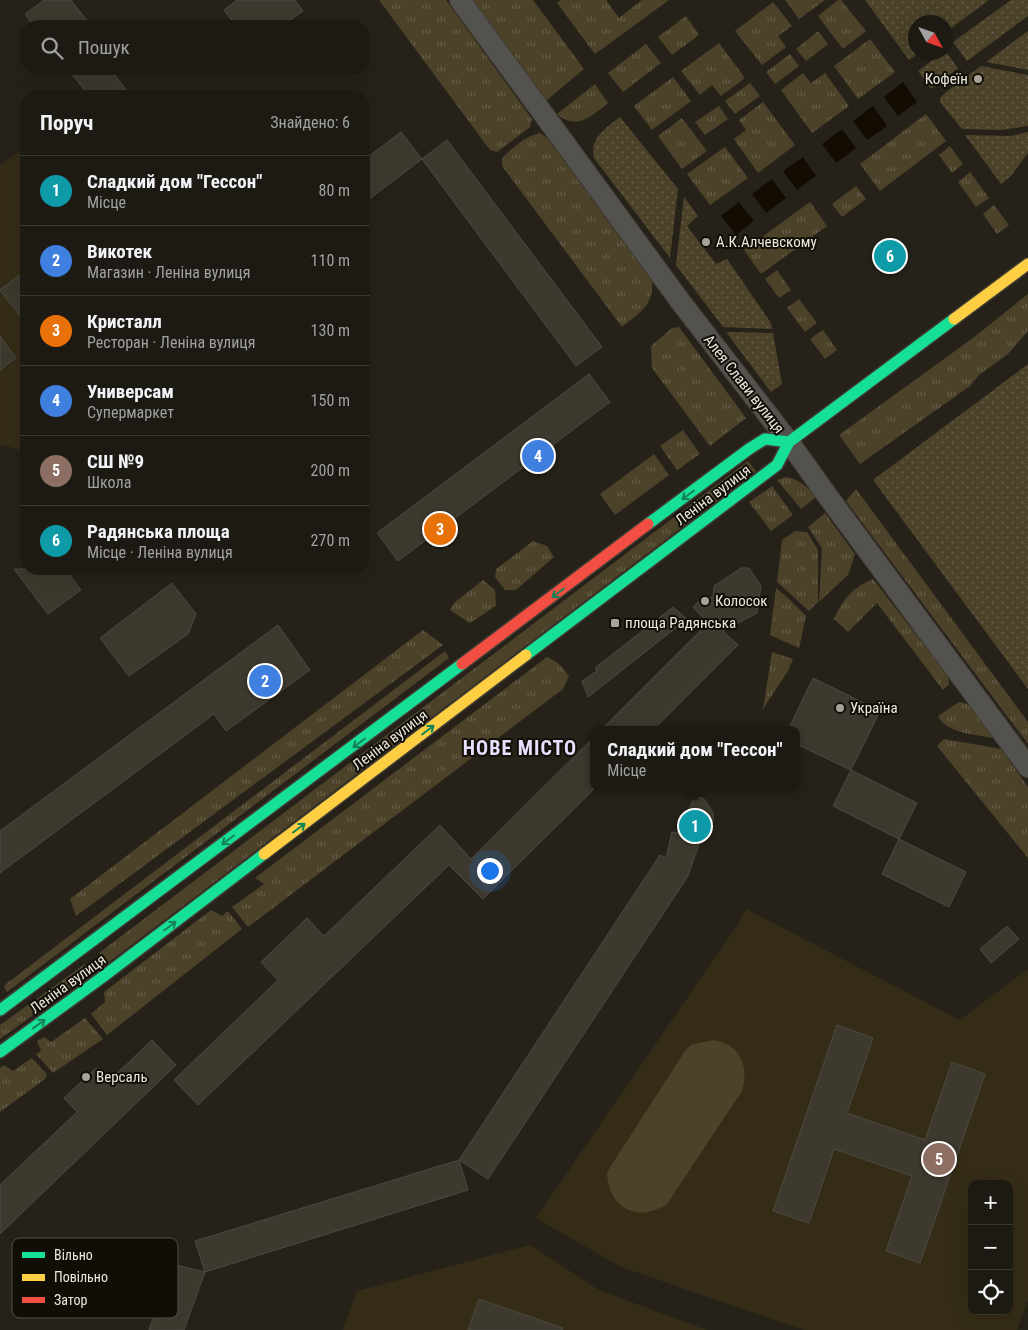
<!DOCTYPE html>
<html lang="uk">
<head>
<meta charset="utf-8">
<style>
	body { margin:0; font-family:"Roboto Condensed",sans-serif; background:#292721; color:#f1f3f6 }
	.controls { position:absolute; right:15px; bottom:15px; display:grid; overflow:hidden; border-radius:10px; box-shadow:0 5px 20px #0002 }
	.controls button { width:45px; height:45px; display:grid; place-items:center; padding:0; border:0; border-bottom:1px solid #3a3833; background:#1c1a13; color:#f1f3f6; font:25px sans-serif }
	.compass { position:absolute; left:908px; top:15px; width:45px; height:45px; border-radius:50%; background:#1c1a13; box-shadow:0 5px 20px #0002; rotate:130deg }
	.you { position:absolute; left:489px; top:870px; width:18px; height:18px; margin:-12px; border:4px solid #fff; border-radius:50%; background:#1a73e8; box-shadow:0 0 0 8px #1a73e833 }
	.badge { display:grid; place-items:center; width:32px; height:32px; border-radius:50%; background:#a7a398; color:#fff; font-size:16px; font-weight:700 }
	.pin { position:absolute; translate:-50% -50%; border:2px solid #fff; box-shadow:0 1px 5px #0006 }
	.popup { position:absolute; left:590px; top:726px; width:210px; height:65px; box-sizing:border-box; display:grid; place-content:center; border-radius:10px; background:#1c1a13; filter:drop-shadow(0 1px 4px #0005); font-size:16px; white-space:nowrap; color:#a0a1a0 }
	.popup b { font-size:19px; color:#f1f3f6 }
	.popup::after { content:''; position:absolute; left:50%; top:100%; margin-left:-10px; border:10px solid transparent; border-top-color:#1c1a13 }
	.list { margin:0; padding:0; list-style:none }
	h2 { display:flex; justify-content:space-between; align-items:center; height:65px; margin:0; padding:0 20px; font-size:21px }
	h2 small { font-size:16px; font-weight:400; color:#a0a1a0 }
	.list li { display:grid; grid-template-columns:32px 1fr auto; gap:15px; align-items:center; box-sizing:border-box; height:70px; padding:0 20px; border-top:1px solid #3a3833 }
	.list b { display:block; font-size:19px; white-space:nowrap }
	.list p { margin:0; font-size:16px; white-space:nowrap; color:#a0a1a0 }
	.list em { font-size:16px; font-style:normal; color:#a0a1a0 }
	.icon { flex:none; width:28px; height:28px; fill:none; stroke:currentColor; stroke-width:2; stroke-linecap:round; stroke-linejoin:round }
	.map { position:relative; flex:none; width:1028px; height:1330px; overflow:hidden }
	.search { position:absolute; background:#1c1a13; box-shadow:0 5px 20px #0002; left:20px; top:20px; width:350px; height:55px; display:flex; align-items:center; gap:12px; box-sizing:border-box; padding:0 18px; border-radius:20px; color:#a0a1a0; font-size:19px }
	.panel { position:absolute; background:#1c1a13; box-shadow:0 5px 20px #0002; left:20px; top:90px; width:350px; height:485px; border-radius:20px }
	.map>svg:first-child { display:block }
</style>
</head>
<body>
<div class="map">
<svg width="1028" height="1330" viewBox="0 0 1028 1330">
	<defs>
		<pattern id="grass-tufts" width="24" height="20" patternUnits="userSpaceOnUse" patternTransform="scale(1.25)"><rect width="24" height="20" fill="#4b4229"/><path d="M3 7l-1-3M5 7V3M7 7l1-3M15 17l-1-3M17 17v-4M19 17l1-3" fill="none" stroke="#655d48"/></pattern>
		<pattern id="park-dots" width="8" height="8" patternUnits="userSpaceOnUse" patternTransform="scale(1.25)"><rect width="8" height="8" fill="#4b4229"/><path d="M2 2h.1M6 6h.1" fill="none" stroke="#655d48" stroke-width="1.8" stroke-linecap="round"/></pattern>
	</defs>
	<rect width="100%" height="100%" fill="#262219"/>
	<g fill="#342c16" fill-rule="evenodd">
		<polygon points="26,147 26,452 0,444 0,165"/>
		<path d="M 746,909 L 960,1020 L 1028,969 L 1028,1300 L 1017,1330 L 804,1330 L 621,1267 L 536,1218 L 738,924 ZM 972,1184 L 1009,1184 L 1009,1311 L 972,1311 Z"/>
		<polygon points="530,1245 599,1290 707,1330 343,1330 357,1291"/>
	</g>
	<g fill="url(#grass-tufts)">
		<polygon points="379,0 446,0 532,119 530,127 497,152 490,150"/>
		<polygon points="471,0 533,0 584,69 546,101"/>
		<polygon points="561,0 606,0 619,18 642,0 669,0 595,54 557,3"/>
		<polygon points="785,0 825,0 799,19"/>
		<polygon points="838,0 841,0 866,31 843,49 818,16"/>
		<polygon points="773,2 792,26 778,36 786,47 762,65 735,31"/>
		<polygon points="686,16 699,35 672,55 658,37"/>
		<polygon points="818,31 828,44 806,61 796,49"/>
		<polygon points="870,39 895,72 858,99 834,66"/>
		<polygon points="719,43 745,78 721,96 712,85 700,95 681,71"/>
		<polygon points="646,44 661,63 623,92 608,73"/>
		<polygon points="790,54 799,66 775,84 766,72"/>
		<polygon points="803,73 811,83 825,73 849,106 812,133 781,90"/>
		<polygon points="673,77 691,101 652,130 634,106"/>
		<polygon points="750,83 760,96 735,114 725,101"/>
		<path d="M 595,84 L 608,103 C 591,116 578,131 557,114 Z"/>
		<polygon points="763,102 795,145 758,173 734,139 746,130 739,120"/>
		<polygon points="719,106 728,119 705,135 695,122"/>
		<polygon points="926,114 946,141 880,191 860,164"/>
		<polygon points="682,118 707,151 682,169 658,136"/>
		<path d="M 540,133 L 547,138 L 652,281 C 654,306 639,313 622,327 L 502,166 L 502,158 C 513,148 525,136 540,133 Z"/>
		<polygon points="950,146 963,164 952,173 939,155"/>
		<polygon points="725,147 748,178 710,205 687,174"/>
		<polygon points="970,172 989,198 976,207 958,182"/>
		<polygon points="856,186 866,199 842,217 832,204"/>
		<polygon points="810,202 827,226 761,274 744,250"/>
		<polygon points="994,205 1009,225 997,234 983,214"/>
		<polygon points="777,270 791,290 779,298 765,279"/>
		<polygon points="1028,294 1028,331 1008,354 979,375 970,386 860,464 839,435 973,338"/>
		<polygon points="799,299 817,323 805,332 787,308"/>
		<polygon points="679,327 746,418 710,446 652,368 651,346 672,328"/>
		<polygon points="823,330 837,350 825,359 810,339"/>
		<polygon points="683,430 700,454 677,470 660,446"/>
		<polygon points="654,454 669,475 615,515 600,494"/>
		<polygon points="748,461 756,471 105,965 99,953"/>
		<path d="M 786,477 C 800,480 807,486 816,497 L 801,509 L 777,480 Z"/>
		<polygon points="772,486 793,515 771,531 749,502"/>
		<polygon points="856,489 1028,722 1028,744 846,501"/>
		<polygon points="825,513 855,554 848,575 819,602 822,548 808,527"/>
		<polygon points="795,531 807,532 818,550 818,602 809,611 777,582 782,540"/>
		<polygon points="533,541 547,546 554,557 516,590 505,590 495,577 496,569"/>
		<path d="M 873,579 L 948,676 L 949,684 L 943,690 L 877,603 L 848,632 L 834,619 C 842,600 854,586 873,579 Z"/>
		<polygon points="483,580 495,590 496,606 470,623 450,610 454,603"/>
		<polygon points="776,588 788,598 806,616 799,648 770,635"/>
		<polygon points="423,630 443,645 76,916 70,899"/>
		<polygon points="445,651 449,658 7,992 4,987 6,984"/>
		<polygon points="772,652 793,659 788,671 763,709"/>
		<polygon points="547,657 558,663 569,676 563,689 248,927 232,907 264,884 255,878"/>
		<path d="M 959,702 C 974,702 985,726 993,738 C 975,734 947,734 938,716 Z"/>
		<polygon points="944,739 1001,749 1028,787 1028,858 937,746"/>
		<polygon points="211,910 222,916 228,911 242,929 107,1035 91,1014 105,1002 104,992"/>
		<polygon points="85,964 92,973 0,1039 0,1025"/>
		<polygon points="85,1018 103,1039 53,1073 36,1054 41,1051 37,1041 44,1037 51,1042"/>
		<polygon points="32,1058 47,1074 45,1079 0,1112 0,1068 4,1065 13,1071"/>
	</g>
	<g fill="url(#park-dots)">
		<polygon points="865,0 989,0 946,32 946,22 916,22 916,52 919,53 909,60"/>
		<polygon points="1011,0 1028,0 1028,16 967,61 953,42"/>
		<polygon points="1028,31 1028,70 986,62"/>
		<polygon points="946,52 958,68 931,89 918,71 942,53"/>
		<polygon points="981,66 1028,75 1028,126 1001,130 962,129 940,102 940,98 945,93"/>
		<path d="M 620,117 L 678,189 L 670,258 L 594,158 C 589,138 606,128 620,117 Z"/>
		<polygon points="1028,132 1028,153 1010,177 1001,184 965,135 1011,136"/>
		<polygon points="684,197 698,216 687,226 716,264 727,259 771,323 772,329 723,327 676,265"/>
		<polygon points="726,332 773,333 782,384 771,392"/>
		<polygon points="1028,364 1028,689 873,480"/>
	</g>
	<path fill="#4b4229" d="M 713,1040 C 741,1045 749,1065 742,1091 L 667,1204 C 636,1224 608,1207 607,1172 L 685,1051 L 691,1045 Z"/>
	<g fill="#130c02">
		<polygon points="903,82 917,102 898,116 884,97"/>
		<polygon points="873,106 887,126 867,140 853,121"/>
		<polygon points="842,129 856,148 836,163 822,144"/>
		<polygon points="803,157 816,176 797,190 783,171"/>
		<polygon points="772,179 786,198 766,213 752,194"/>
		<polygon points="739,202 754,221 736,235 721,216"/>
	</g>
	<g fill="#3e392e" stroke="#4d4a42">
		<polygon points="44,0 71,0 91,26 34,26 25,14"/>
		<polygon points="237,0 295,0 303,11 282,26 236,26 224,10"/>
		<polygon points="68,69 110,69 131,96 89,96"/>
		<polygon points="401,132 422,159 364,203 364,160"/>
		<polygon points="447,140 602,347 576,366 422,159"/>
		<polygon points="26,270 26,324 0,290"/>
		<polygon points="0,336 16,358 0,370"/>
		<polygon points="589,374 610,402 398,561 377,533"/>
		<polygon points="741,568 749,568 761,586 757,613 723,631 738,645 653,730 601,730 708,623 693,607 701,599 713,597 714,586"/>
		<polygon points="14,569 65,569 81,590 48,614"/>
		<polygon points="172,583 196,614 188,634 129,676 100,638"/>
		<polygon points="673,607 687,619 588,697 582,681 597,671 595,668"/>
		<polygon points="278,625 310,670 226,731 214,714 0,873 0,831"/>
		<polygon points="813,678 880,711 851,770 796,744 796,730 788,730"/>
		<polygon points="594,737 594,789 483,899 449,865 198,1105 174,1080 278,980 261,962 307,918 324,936 440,825 471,859"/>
		<polygon points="851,770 917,803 899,839 833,806"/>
		<polygon points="695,796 704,799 708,805 713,813 713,822 705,830 706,838 701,838 688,876 488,1179 459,1160 660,855 666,858 672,832 678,833"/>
		<polygon points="899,839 966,872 949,907 882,874"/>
		<polygon points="1007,926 1019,939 991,963 980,949"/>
		<polygon points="837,1025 873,1038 847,1113 925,1140 952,1062 985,1074 920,1263 886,1251 912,1176 834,1149 809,1223 773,1211"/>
		<polygon points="152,1040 176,1065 0,1234 0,1185 77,1112 64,1098 96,1068 109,1081"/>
		<polygon points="459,1160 468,1190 205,1272 195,1241"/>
		<polygon points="172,1264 205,1272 184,1330 149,1330"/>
		<polygon points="479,1299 563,1328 562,1330 468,1330"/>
	</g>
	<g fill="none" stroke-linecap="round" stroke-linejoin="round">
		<g stroke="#413d35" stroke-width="22">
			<polyline id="street" points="460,0 680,301 789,442 829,498 1028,767"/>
		</g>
		<g stroke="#413d35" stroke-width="14">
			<g id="fast">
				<polyline points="648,524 749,449 765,439 789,442"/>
				<polyline points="526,655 777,465 789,442 954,319"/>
				<polyline points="0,1010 462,664"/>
				<polyline points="0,1052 104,976 264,854"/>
			</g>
		</g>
		<g stroke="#413d35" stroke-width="14">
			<g id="slow">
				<polyline points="954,319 1028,264"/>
				<polyline points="264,854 526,655"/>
			</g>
		</g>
		<g stroke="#413d35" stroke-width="14">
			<polyline id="jam" points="462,664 648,524"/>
		</g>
		<use href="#street" stroke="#54524f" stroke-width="20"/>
		<use href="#fast" stroke="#16e098" stroke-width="11"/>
		<use href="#slow" stroke="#ffcf43" stroke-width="11"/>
		<use href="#jam" stroke="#f24e42" stroke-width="11"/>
	</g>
	<defs><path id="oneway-shaft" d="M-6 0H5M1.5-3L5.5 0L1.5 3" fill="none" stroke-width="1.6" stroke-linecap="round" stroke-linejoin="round" transform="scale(1.25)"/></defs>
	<g stroke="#148257">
		<use href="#oneway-shaft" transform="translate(688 495) rotate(143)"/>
		<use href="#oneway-shaft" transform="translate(558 593) rotate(143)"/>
		<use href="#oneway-shaft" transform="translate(428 730) rotate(-37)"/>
		<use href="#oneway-shaft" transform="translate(359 743) rotate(143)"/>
		<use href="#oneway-shaft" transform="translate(299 828) rotate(-37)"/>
		<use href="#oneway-shaft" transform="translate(228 840) rotate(143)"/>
		<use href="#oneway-shaft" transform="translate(170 926) rotate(-37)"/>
		<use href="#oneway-shaft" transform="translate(39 1024) rotate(-36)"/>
	</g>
	<g fill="#a7a398" stroke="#110e07" stroke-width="2">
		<circle cx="978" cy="79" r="5"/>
		<circle cx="706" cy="242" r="5"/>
		<circle cx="705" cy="601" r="5"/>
		<rect x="610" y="618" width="10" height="10" rx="2.5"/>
		<circle cx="840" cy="708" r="5"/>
		<circle cx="86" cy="1077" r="5"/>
	</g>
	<g text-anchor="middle" stroke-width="4" stroke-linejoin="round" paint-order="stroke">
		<g font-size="15" fill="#ece8dd" stroke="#110e07" text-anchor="start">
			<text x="968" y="84" text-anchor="end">Кофеїн</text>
			<text x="716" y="247">А.К.Алчевскому</text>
			<text x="715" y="606">Колосок</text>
			<text x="625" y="628">площа Радянська</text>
			<text x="850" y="713">Україна</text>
			<text x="96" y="1082">Версаль</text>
		</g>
		<g font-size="15" fill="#ece8dd" stroke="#110e07">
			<text transform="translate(744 384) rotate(52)" y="5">Алея Слави вулиця</text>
			<text transform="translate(713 495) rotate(-37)" y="5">Леніна вулиця</text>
			<text transform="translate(390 740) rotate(-37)" y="5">Леніна вулиця</text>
			<text transform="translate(68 984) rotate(-36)" y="5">Леніна вулиця</text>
		</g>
		<g font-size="20" font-weight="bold" letter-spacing="1" fill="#e8dffc" stroke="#110e07">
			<text x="520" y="755">НОВЕ МІСТО</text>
		</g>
	</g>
	<rect x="12" y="1238" width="166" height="80" rx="8" fill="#110e07" stroke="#534f47" stroke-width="1"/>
	<rect x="22" y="1252" width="23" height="6" fill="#16e098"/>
	<rect x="22" y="1274" width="23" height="7" fill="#ffcf43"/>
	<rect x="22" y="1297" width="23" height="6" fill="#f24e42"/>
	<g font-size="14" fill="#ece8dd">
		<text x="54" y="1260">Вільно</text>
		<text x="54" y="1282">Повільно</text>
		<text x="54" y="1305">Затор</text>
	</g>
</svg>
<div class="controls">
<button>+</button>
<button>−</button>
<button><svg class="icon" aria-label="locate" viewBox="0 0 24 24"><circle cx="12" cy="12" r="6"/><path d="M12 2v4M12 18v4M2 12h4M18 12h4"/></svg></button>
</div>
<svg class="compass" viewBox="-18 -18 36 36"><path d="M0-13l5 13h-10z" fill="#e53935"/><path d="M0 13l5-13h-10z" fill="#a0a1a0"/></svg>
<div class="you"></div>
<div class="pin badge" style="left:695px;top:826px;background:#0f9aa8">1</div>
<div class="popup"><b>Сладкий дом &quot;Гессон&quot;</b>Місце</div>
<div class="pin badge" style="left:265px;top:681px;background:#3f7fe0">2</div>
<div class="pin badge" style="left:440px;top:529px;background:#e8710a">3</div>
<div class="pin badge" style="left:538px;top:456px;background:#3f7fe0">4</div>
<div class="pin badge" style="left:939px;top:1159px;background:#8d6e63">5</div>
<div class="pin badge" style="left:890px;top:256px;background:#0f9aa8">6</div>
<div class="search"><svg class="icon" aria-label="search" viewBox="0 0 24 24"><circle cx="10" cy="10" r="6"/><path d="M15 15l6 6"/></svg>Пошук</div>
<section class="panel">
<h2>Поруч<small>Знайдено: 6</small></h2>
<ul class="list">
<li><span class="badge" style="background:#0f9aa8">1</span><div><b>Сладкий дом &quot;Гессон&quot;</b><p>Місце</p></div><em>80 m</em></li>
<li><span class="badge" style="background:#3f7fe0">2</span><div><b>Викотек</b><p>Магазин · Леніна вулиця</p></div><em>110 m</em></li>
<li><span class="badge" style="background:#e8710a">3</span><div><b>Кристалл</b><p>Ресторан · Леніна вулиця</p></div><em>130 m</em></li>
<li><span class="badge" style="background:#3f7fe0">4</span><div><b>Универсам</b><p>Супермаркет</p></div><em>150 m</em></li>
<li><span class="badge" style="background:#8d6e63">5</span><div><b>СШ №9</b><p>Школа</p></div><em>200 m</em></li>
<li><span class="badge" style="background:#0f9aa8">6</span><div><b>Радянська площа</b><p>Місце · Леніна вулиця</p></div><em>270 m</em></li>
</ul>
</section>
</div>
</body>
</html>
